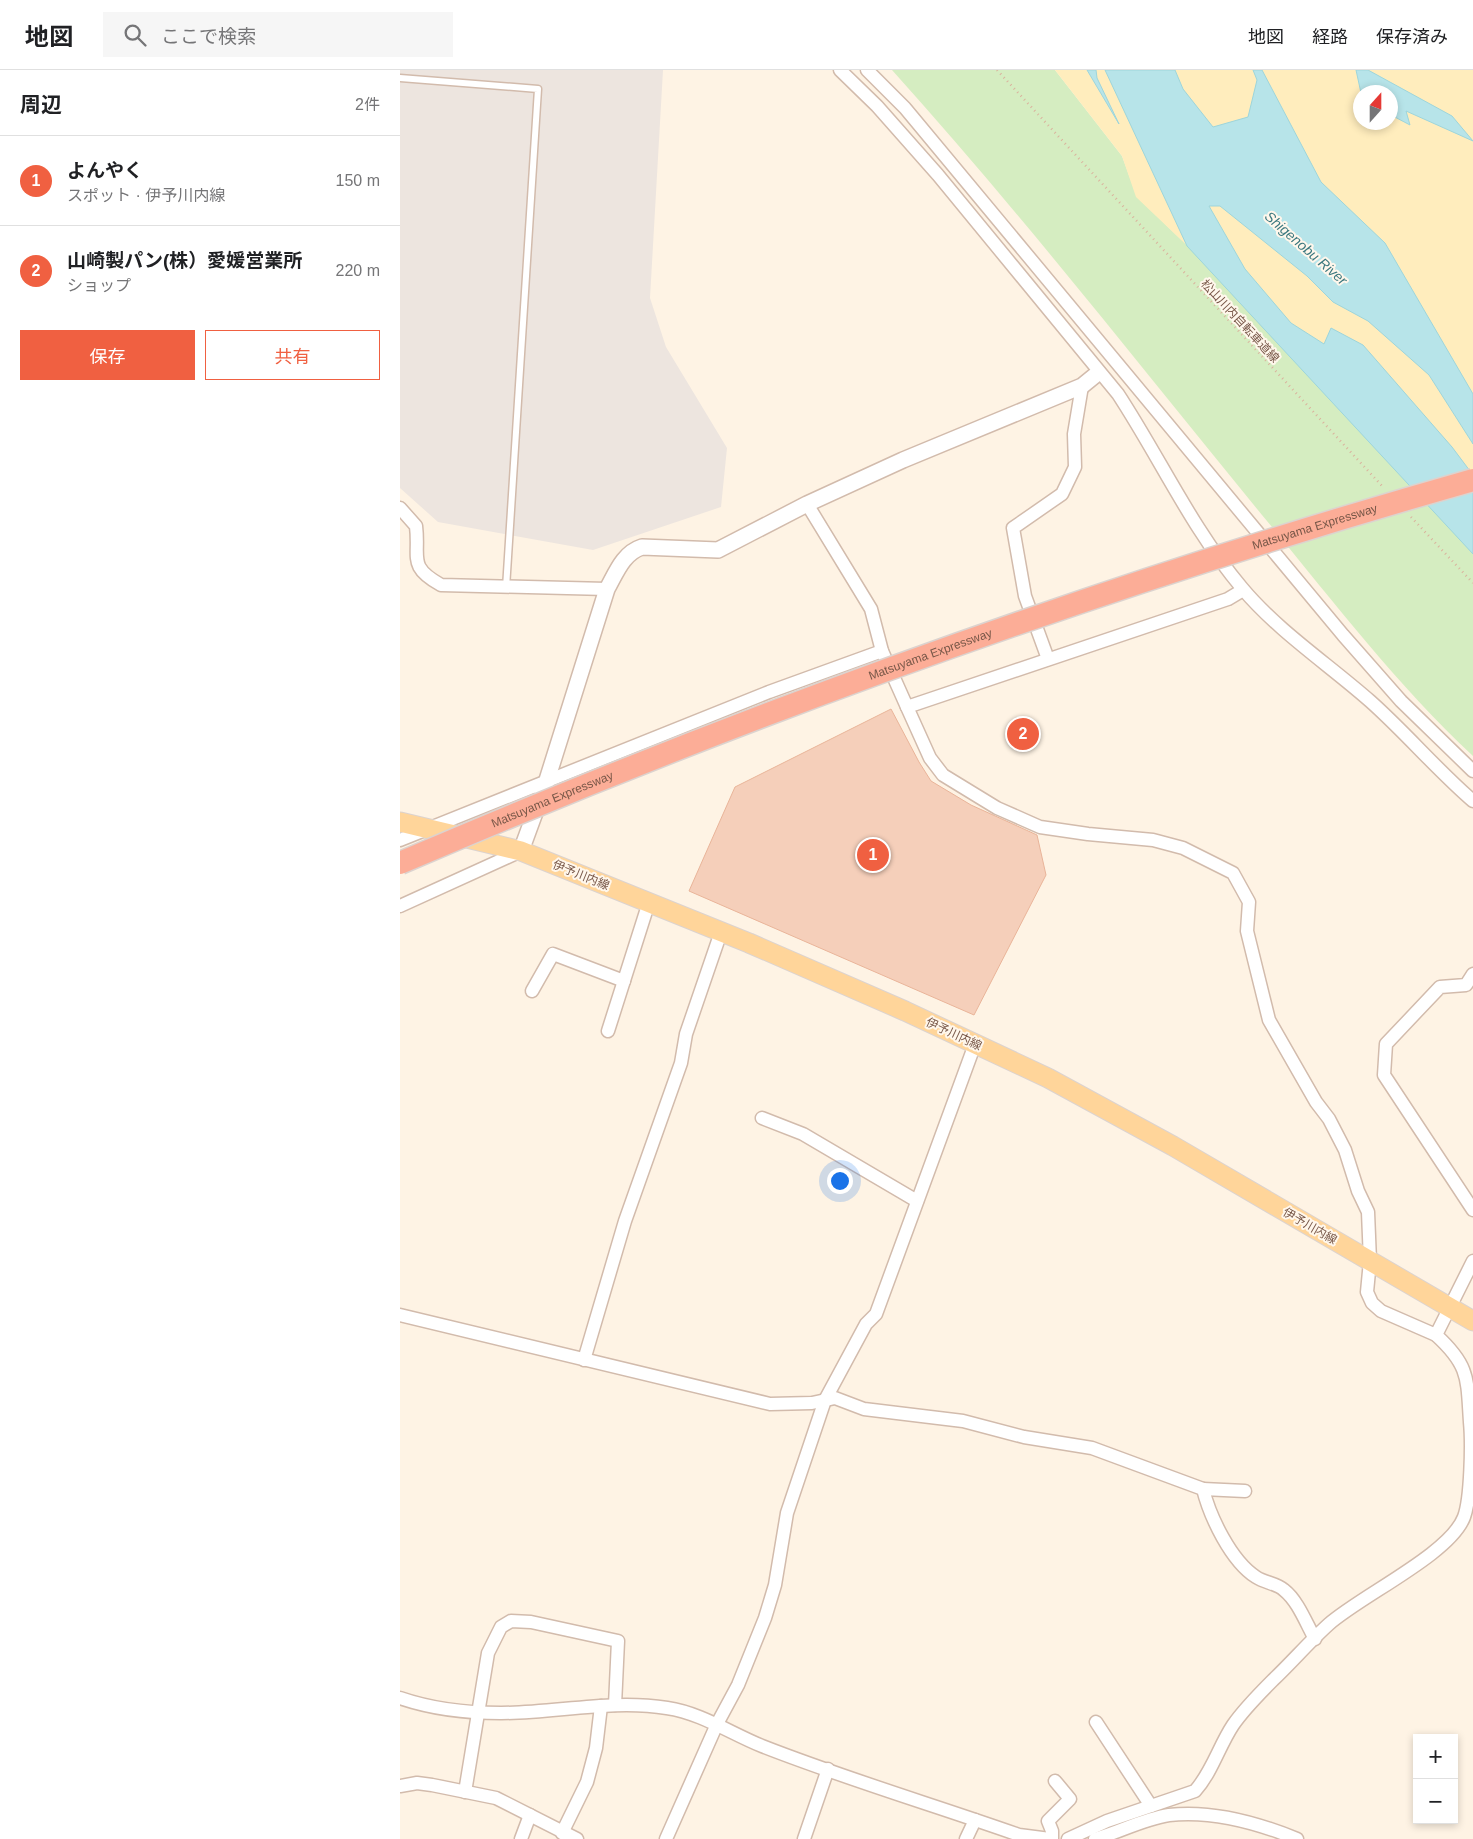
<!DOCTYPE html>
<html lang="ja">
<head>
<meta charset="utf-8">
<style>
	body { margin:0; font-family:Arial,"Noto Sans JP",sans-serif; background:#f6f6f6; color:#202124 }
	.controls { position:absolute; right:15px; bottom:15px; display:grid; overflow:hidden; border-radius:0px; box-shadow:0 2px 8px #0003 }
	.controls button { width:45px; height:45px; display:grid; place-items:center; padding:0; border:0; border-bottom:1px solid #e0e0e0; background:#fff; color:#202124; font:25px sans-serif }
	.compass { position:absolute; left:953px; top:15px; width:45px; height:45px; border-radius:50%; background:#fff; box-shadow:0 2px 8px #0003; rotate:21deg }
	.you { position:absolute; left:439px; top:1110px; width:18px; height:18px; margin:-12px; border:4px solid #fff; border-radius:50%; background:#1a73e8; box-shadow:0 0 0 8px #1a73e833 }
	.badge { display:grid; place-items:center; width:32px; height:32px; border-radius:50%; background:#f06041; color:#fff; font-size:16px; font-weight:700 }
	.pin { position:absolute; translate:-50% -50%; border:2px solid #fff; box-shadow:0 1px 5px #0006 }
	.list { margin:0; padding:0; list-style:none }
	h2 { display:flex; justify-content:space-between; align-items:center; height:65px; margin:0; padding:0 20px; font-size:21px }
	h2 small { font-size:16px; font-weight:400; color:#757577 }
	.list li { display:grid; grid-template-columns:32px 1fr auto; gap:15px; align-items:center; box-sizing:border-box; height:90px; padding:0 20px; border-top:1px solid #e0e0e0 }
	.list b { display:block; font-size:19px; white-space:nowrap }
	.list p { margin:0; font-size:16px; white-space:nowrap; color:#757577 }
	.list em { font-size:16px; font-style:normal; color:#757577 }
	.actions { display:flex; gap:10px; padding:15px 20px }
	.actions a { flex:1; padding:11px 0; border:1px solid #f06041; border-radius:0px; text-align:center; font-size:18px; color:#f06041 }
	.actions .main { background:#f06041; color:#fff }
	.icon { flex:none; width:28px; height:28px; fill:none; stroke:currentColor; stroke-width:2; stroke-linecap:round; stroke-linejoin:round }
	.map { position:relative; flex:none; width:1073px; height:1769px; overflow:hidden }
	header { display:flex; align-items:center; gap:30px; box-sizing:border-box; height:70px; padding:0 25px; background:#fff; border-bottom:1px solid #e0e0e0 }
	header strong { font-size:24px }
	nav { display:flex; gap:28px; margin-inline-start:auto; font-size:18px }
	.search { width:350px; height:45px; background:#f6f6f6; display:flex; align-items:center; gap:12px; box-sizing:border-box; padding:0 18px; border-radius:0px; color:#757577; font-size:19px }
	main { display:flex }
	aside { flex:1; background:#fff }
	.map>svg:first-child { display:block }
</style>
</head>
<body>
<header>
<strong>地図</strong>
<div class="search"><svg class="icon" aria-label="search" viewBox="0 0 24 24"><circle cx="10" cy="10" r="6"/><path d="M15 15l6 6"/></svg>ここで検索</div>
<nav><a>地図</a><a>経路</a><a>保存済み</a></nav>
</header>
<main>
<aside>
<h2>周辺<small>2件</small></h2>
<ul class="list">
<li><span class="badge">1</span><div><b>よんやく</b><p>スポット · 伊予川内線</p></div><em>150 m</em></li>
<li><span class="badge">2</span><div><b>山崎製パン(株）愛媛営業所</b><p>ショップ</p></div><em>220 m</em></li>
</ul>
<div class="actions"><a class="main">保存</a><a>共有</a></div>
</aside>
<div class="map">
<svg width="1073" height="1769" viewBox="0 0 1073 1769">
	<rect width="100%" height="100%" fill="#fef3e4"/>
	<polygon fill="#ede5df" points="0,0 263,0 250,228 266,277 327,378 321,437 193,480 38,452 0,418"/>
	<path fill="#d5edc1" d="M 492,0 L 655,0 L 722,86 L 737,127 L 796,184 L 1073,482 L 1073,686 C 995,613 930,527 862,445 C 740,296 621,143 492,0 Z"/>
	<path fill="#ffedbd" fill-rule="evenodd" d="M 655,0 L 1073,0 L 1073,482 L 796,184 L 736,127 L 722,86 ZM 961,22 L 991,22 L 991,52 L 961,52 Z"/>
	<g fill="#b7e4e9" stroke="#9dd5db">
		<polygon points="687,0 696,0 697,8 719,54"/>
		<polygon points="705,0 775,0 783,19 813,57 848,47 857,10 853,0 862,0 921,112 985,173 1073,324 1073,374 1029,305 968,251 933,232 907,206 820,136 809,136 845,199 891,253 924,274 931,258 963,275 1052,377 1073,405 1073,484 787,176"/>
		<polygon points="956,0 968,0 1052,46 1073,71 1006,41 1010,55 991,45 991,22 961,23"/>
	</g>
	<polygon fill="#f5cfba" stroke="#e9b499" points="491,639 519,692 531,711 571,735 637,765 646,805 574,945 289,821 335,717"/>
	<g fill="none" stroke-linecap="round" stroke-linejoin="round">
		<g stroke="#d2bbac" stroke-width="9">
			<polyline id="service" points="0,8 138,19 106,518"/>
		</g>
		<g stroke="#d2bbac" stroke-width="15">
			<g id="minor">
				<path d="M 440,0 L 477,36 L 538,105 L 718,324 C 760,388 792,459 842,518 C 878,561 928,594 970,631 C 1006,663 1037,700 1073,731"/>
				<polyline points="467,0 505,38 943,565 1001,631 1073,701"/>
				<polyline points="407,434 471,539 482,581 507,637 828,529 843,520"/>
				<path d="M 0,438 L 16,456 C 20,488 7,496 41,515 L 207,519"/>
				<polyline points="648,589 625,526 613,458 662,424 675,397 674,364 682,316"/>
				<polyline points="507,637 530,688 543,705 597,738 640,757 688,764 753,770 783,778 833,803 849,832 847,861 869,950 916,1032 929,1049 945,1080 958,1121 968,1142 970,1191 967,1222 972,1233 981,1241 1036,1265"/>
				<polyline points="0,770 369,622 482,581"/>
				<polyline points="0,836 121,781"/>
				<polyline points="1073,904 1066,915 1040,917 986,974 984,1005 1073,1140"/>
				<polyline points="132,921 153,884 224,911"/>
				<polyline points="208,961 249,832"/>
				<polyline points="362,1048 403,1064 517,1131"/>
				<path d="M 0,1245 L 370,1334 L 412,1333 L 435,1328 L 464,1339 L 563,1351 L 624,1367 L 692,1378 L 803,1419 C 810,1447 831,1491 856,1507 C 865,1513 876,1513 884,1520 C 898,1531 906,1553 915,1569"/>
				<polyline points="184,1290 225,1151 281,993 286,964 321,862"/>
				<polyline points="803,1419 845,1421"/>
				<path d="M 0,1628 C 32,1639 67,1643 101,1643 C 156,1643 212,1629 267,1638 C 301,1643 330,1663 362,1676 C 446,1709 534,1735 619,1765 L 650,1769"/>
				<polyline points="696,1652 751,1736"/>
				<polyline points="0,1716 17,1713 32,1715 96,1728 177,1769"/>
				<polyline points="65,1722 88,1583 101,1557 111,1551 131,1552 218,1571 215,1635"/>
				<polyline points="162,1763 187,1712 196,1678 201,1636"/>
				<polyline points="121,1769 130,1745"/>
				<polyline points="266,1769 317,1654 338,1615 365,1548 375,1515 387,1443 425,1330 466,1254 476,1244 575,974"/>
				<polyline points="404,1769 428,1699"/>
				<polyline points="566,1769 575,1750"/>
				<polyline points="652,1769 652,1761 648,1751 670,1729 655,1711"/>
				<path d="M 668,1769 L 707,1751 L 795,1721 C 812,1702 819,1676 833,1655 C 844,1639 859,1624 873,1610 C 892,1592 910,1571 929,1554 C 962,1525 1050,1484 1064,1447 C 1071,1428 1072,1373 1070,1352 C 1067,1309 1070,1296 1036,1265 L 1073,1191"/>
				<path d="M 695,1769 C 720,1762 743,1749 769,1745 C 812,1740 858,1753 897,1769"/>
			</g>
		</g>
		<g stroke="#d2bbac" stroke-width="18">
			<path id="tertiary" d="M 121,781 L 147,710 L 207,519 C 216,503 223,483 242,477 L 318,480 L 407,434 L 503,390 L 682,316 L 698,303"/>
		</g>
		<g stroke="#dcd3cf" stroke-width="21">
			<polyline id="primary" points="0,752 121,781 349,873 505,941 648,1008 773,1076 1073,1251"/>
		</g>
		<g stroke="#dab29d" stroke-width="2.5" stroke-dasharray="1 4" stroke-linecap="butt">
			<polyline points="597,0 983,417"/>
			<polyline points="1011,447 1073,513"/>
		</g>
		<use href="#service" stroke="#fff" stroke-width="6"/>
		<use href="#minor" stroke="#fff" stroke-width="12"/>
		<use href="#tertiary" stroke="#fff" stroke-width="15"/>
		<use href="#primary" stroke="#ffd59a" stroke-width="19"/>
		<g stroke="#dcd3cf" stroke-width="25" stroke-linecap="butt">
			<g id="motorway-bridge">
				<path id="s1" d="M 0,793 C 349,643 707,514 1073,410"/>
			</g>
		</g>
		<use href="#motorway-bridge" stroke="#fcad97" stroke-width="22"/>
	</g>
	<g text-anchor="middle" stroke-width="4" stroke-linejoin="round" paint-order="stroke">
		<g font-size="12" fill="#785748" stroke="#fff7ec">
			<text transform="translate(840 251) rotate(47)" y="4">松山川内自転車道線</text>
			<text dy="4" stroke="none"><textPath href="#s1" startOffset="975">Matsuyama Expressway</textPath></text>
			<text dy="4" stroke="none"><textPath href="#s1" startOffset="570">Matsuyama Expressway</textPath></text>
			<text dy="4" stroke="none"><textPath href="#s1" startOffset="165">Matsuyama Expressway</textPath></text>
			<text transform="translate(181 805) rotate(22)" y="4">伊予川内線</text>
			<text transform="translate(554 964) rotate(25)" y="4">伊予川内線</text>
			<text transform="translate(910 1156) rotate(30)" y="4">伊予川内線</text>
		</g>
		<g font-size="14" font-style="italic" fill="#3a777e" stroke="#fff7ec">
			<text transform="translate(906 178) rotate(41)" y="5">Shigenobu River</text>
		</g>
	</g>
</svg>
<div class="controls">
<button>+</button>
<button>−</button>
</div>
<svg class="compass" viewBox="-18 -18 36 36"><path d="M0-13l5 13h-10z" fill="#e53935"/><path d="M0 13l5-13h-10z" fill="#757577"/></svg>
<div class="you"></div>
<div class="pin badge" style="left:473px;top:785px">1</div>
<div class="pin badge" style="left:623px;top:664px">2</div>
</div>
</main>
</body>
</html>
